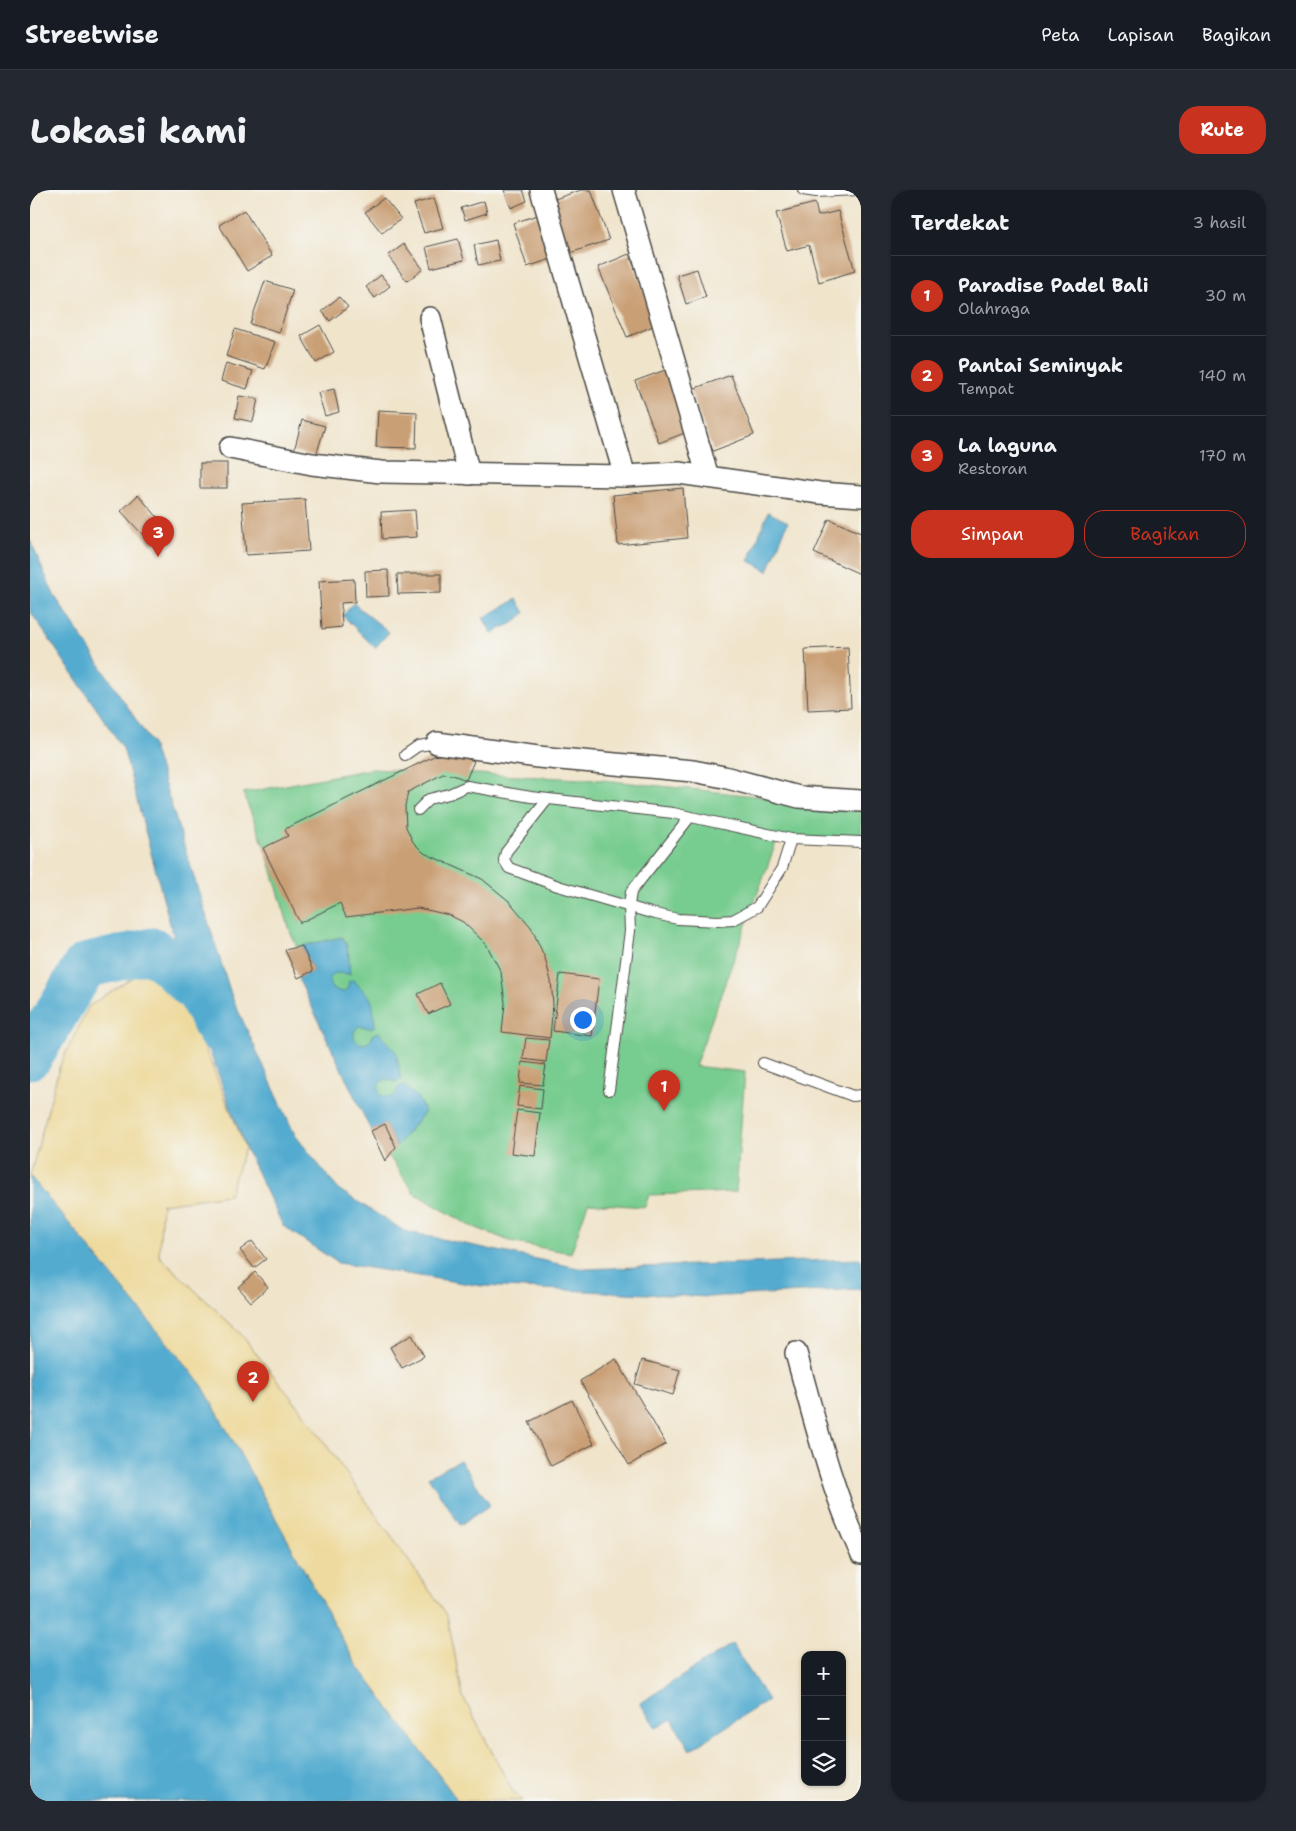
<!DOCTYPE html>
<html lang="id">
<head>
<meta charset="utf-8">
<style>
	body { margin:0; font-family:"Shantell Sans",sans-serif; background:#242831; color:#f1f3f6 }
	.controls { position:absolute; right:15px; bottom:15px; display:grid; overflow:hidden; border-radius:10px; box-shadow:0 1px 4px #0004 }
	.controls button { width:45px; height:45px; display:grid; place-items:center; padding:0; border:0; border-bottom:1px solid #363941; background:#171b24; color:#f1f3f6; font:25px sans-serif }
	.you { position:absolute; left:552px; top:829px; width:18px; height:18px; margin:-12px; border:4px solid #fff; border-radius:50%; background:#1a73e8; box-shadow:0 0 0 8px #1a73e833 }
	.badge { display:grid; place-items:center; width:32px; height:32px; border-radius:50%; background:#c8321e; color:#fff; font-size:16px; font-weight:700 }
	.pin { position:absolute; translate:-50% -41px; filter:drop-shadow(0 1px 2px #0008) }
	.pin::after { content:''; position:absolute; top:26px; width:18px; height:15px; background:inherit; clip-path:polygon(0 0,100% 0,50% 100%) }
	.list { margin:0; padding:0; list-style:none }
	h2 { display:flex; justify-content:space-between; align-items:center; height:65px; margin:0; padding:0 20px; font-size:21px }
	h2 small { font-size:16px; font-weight:400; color:#9ea1a6 }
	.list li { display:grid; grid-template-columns:32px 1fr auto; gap:15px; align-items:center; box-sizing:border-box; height:80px; padding:0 20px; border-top:1px solid #363941 }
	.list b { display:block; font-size:19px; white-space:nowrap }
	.list p { margin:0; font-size:16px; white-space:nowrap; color:#9ea1a6 }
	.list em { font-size:16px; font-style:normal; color:#9ea1a6 }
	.actions { display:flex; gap:10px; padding:15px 20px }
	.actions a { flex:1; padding:11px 0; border:1px solid #c8321e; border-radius:20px; text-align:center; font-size:18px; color:#c8321e }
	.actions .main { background:#c8321e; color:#fff }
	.icon { flex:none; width:28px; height:28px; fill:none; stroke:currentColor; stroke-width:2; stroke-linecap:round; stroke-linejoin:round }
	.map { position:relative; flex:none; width:831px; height:1611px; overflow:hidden; border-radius:20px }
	header { display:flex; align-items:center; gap:30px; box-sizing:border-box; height:70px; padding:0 25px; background:#171b24; border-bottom:1px solid #363941 }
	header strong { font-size:24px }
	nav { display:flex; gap:28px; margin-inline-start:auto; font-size:18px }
	.intro { display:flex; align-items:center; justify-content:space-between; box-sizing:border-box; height:120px; padding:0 30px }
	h1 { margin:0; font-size:35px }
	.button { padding:12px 22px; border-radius:20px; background:#c8321e; color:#fff; font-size:18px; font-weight:700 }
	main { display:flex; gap:30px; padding:0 30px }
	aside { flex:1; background:#171b24; border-radius:20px; box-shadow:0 1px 4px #0004 }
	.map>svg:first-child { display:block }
</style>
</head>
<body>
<header>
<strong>Streetwise</strong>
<nav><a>Peta</a><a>Lapisan</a><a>Bagikan</a></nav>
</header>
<div class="intro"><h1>Lokasi kami</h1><a class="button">Rute</a></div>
<main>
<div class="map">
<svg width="831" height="1611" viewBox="0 0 831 1611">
	<rect width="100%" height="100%" fill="#f6f6f2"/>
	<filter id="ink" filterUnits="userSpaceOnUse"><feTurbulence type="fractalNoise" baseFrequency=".02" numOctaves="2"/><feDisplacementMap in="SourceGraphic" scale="10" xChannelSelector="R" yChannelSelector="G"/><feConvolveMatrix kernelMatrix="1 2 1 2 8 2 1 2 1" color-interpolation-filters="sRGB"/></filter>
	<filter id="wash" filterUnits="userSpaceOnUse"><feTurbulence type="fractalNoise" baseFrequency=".0096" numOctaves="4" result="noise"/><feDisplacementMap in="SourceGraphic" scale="20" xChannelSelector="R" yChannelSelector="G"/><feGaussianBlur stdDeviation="1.12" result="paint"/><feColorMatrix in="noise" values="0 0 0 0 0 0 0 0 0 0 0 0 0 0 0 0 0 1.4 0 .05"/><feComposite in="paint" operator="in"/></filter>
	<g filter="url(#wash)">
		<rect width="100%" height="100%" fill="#f0e4cb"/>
		<polygon fill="#77cc8f" stroke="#517c5d" points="341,579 573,590 831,617 831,649 747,650 665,876 715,882 706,1002 619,1005 615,1017 558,1013 541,1063 485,1053 439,1035 384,1003 359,966 288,813 273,770 261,744 235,658 213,603"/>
		<polygon fill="#eeda9e" stroke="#8c8264" points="111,782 152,802 215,957 199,1005 132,1014 129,1066 211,1144 277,1228 417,1425 433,1507 482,1600 492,1611 428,1611 325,1472 172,1195 0,986 30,875 59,816"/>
		<g fill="#53acd0" stroke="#3f6c7e">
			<polygon points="738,322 758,332 738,381 719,371"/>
			<polygon points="0,350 24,405 122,554 202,807 265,945 308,999 374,1041 553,1079 831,1069 831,1099 678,1107 452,1096 308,1073 253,1036 215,957 158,801 93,558 0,421"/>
			<polygon points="487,409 495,423 483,433 462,443 453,428"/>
			<polygon points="323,413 359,442 345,458 313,426"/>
			<path d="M 312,747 C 321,760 318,770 320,784 L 305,783 C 299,788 298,792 302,799 L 313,802 L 318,798 L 319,791 L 323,790 C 346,813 341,804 345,836 L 341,838 L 329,836 C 313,849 339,864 343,844 L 349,842 L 366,862 L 371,890 L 365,892 C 354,885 345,893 350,905 L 361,908 L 366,904 L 368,898 L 373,895 L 387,907 L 395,922 L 366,956 L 355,934 L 341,941 L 268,788 L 283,781 L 272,756 Z"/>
			<polygon points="0,986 172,1195 325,1472 428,1611 0,1611"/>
			<polygon points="430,1270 460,1315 430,1335 398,1287"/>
			<polygon points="702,1454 738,1510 660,1560 642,1529 626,1538 610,1513"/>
		</g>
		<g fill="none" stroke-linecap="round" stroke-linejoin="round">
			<polyline stroke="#53acd0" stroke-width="45" points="0,867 55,776 123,760 169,803 188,840"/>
		</g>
		<g id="blocks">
			<g fill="#c99f75">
				<polygon points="474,0 493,0 497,11 481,18"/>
				<polygon points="551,0 561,0 579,50 540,63 522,10"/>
				<polygon points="354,8 371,29 352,43 335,22"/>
				<polygon points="404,8 413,38 394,43 384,14"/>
				<polygon points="454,11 457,23 435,30 431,18"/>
				<polygon points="785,13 788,26 808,21 825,81 789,92 779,55 757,61 746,23"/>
				<polygon points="214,20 242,66 217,81 189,35"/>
				<polygon points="511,24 524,68 497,77 483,33"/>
				<polygon points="428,49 434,70 401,78 396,57"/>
				<polygon points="466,50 470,71 448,75 444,55"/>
				<polygon points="374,54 393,79 377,91 358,66"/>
				<polygon points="599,64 628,134 597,147 568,77"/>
				<polygon points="667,79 676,107 656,114 647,85"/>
				<polygon points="351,85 360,96 345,108 336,97"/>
				<polygon points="235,91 263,100 249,143 220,134"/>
				<polygon points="309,107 318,117 300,131 292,121"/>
				<polygon points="290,135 304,162 286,173 271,146"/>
				<polygon points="205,139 245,152 235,179 196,166"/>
				<polygon points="196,173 223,181 217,199 191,191"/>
				<polygon points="638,179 662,240 629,253 605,191"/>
				<polygon points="701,185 724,245 683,261 660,200"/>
				<polygon points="304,199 309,222 295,226 288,203"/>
				<polygon points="209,206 228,209 223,232 205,228"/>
				<polygon points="348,220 387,222 386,258 346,257"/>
				<polygon points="272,230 295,236 286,266 264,261"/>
				<rect x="170" y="273" width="27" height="25"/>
				<polygon points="653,298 657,348 588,355 583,305"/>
				<polygon points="108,305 139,340 122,355 91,321"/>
				<polygon points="275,309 279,361 216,365 212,313"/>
				<polygon points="385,320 387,347 352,349 351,322"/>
				<polygon points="799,329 831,343 830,384 784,363"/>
				<polygon points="358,380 359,406 336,407 335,381"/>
				<polygon points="367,384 411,384 411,403 368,404"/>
				<polygon points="324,389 325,412 311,413 312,437 292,439 289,391"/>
				<polygon points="818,457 821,518 778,520 775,459"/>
				<polygon points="414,564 431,566 444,571 436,590 423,585 413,584 378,602 375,616 376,637 383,652 394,663 452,689 479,711 501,737 515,768 521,791 523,813 520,848 472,842 475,813 471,782 456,754 433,732 419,725 388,718 316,727 310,713 270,733 233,658 258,646 255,639 404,566"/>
				<polygon points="272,756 283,781 268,788 255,760"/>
				<polygon points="530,784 569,789 562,846 523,841"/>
				<polygon points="410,793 420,814 398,824 388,804"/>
				<polygon points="496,848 519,850 516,872 493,869"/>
				<polygon points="492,872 516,875 513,895 490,893"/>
				<polygon points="490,896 513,899 511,919 487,916"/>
				<polygon points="487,920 510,923 505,966 481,963"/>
				<polygon points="355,934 366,957 355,971 341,941"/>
				<polygon points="222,1051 236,1069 224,1078 210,1060"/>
				<polygon points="225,1082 238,1097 221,1112 208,1097"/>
				<polygon points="382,1145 394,1166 372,1178 360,1157"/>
				<polygon points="586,1169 636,1254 599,1275 550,1191"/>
				<polygon points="612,1170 650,1180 643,1205 605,1194"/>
				<polygon points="542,1210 564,1254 521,1276 499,1232"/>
			</g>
		</g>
	</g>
	<g filter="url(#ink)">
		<use href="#blocks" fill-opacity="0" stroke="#494743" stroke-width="1"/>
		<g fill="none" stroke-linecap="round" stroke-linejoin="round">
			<g stroke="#494743" stroke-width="12">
				<g id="lane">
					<polyline points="773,0 786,2 827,0"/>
					<polyline points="375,565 388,556 407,553"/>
					<polyline points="517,610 476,662 474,670 479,678 528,696 621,723 648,729 688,731 703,730 727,717 752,678 761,649"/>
					<polyline points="388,620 399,609 419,604 437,596 501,607 643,623 761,649 831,652"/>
					<polyline points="733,873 823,906 831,905"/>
					<polyline points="579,900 600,741 599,715 601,702 660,627"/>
				</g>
			</g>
			<g stroke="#494743" stroke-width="24">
				<g id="street">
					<polyline points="511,0 595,286"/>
					<polyline points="594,0 678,287"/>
					<polyline points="400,128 439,284"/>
					<polyline points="200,258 282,274 351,282 595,286 649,283 790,303 831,306"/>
					<polyline points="407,553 508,567 663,581 694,587 769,607 831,611"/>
					<path d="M 766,1163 C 785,1231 801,1299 831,1363"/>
				</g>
			</g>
			<use href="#lane" stroke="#fff" stroke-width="10"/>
			<use href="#street" stroke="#fff" stroke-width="21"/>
		</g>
	</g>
</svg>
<div class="controls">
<button>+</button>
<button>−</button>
<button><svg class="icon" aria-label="layers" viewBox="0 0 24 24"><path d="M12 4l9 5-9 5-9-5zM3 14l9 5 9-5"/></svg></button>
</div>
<div class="you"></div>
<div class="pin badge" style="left:634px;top:921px">1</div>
<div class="pin badge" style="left:223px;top:1212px">2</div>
<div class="pin badge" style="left:128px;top:367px">3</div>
</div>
<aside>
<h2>Terdekat<small>3 hasil</small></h2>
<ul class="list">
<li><span class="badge">1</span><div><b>Paradise Padel Bali</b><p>Olahraga</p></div><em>30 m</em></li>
<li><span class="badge">2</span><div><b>Pantai Seminyak</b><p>Tempat</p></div><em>140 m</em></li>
<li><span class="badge">3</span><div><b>La laguna</b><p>Restoran</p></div><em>170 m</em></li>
</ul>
<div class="actions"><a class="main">Simpan</a><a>Bagikan</a></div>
</aside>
</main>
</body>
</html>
